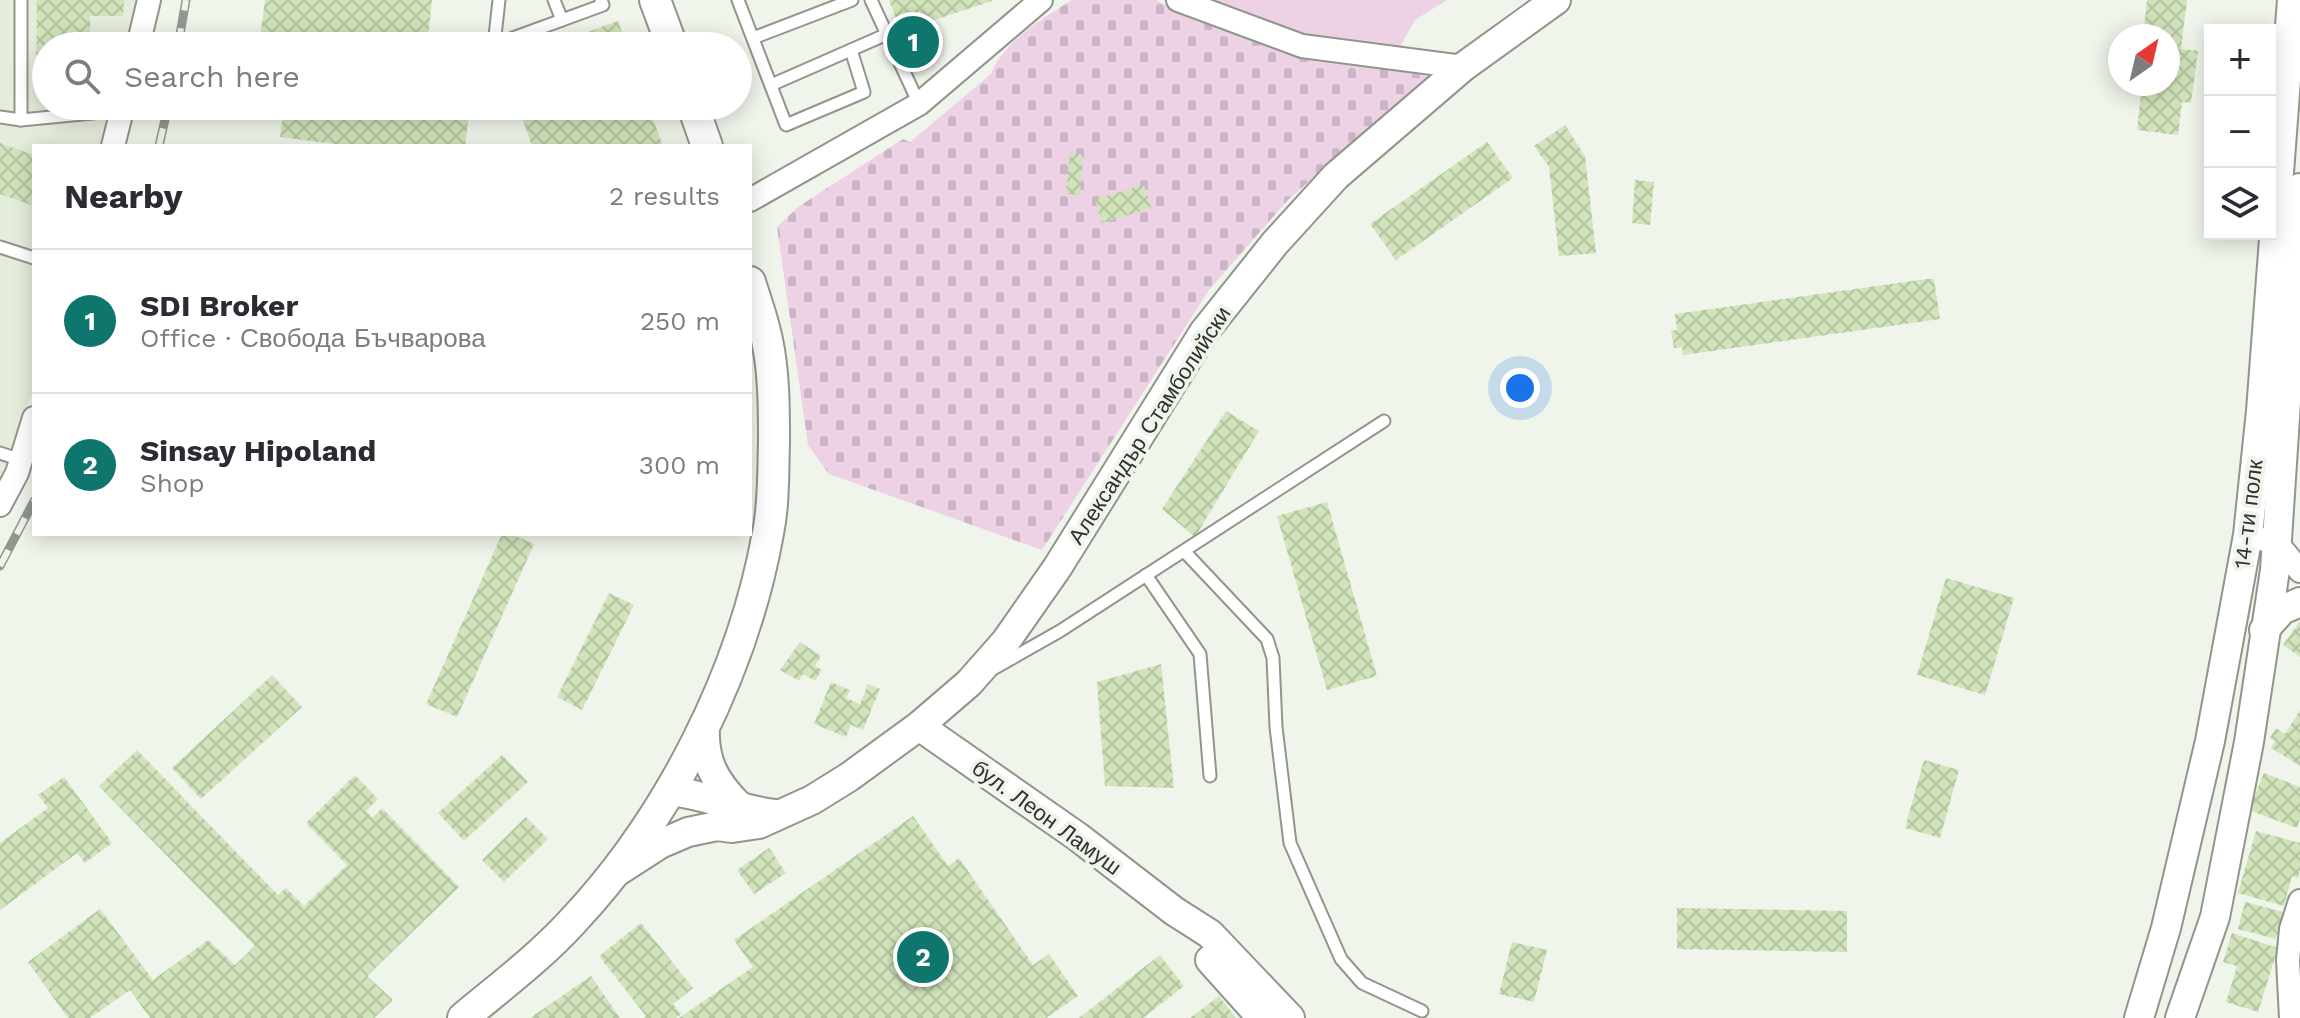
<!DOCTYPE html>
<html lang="en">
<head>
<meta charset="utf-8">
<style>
	body { margin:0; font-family:"Work Sans",sans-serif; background:#f2f2f3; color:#2b2b33 }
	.controls { position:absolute; right:24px; top:24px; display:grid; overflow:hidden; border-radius:0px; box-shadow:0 4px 20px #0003 }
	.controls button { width:72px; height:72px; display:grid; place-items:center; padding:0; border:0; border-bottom:2px solid #e1e1e2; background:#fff; color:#2b2b33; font:40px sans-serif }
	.compass { position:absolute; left:2108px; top:24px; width:72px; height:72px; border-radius:50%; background:#fff; box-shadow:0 4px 20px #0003; rotate:34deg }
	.you { position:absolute; left:1520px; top:388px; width:28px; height:28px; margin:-20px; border:6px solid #fff; border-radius:50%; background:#1a73e8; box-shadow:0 0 0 12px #1a73e833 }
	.badge { display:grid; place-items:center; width:52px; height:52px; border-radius:50%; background:#0f766e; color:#fff; font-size:26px; font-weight:700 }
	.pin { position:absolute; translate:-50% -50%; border:4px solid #fff; box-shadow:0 2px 8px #0006 }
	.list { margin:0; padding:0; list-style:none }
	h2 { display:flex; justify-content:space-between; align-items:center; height:104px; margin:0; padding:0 32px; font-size:34px }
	h2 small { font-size:26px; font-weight:400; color:#7c7c81 }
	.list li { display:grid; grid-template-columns:52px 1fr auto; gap:24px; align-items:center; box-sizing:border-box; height:144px; padding:0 32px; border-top:2px solid #e1e1e2 }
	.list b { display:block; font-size:30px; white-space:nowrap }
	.list p { margin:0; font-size:26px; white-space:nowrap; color:#7c7c81 }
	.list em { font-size:26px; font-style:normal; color:#7c7c81 }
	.icon { flex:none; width:44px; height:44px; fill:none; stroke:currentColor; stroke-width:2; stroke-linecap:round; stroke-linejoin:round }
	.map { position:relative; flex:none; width:2300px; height:1018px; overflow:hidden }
	.search { position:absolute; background:#fff; box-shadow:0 4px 20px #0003; left:32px; top:32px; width:720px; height:88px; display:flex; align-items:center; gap:20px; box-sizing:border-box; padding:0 28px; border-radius:44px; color:#7c7c81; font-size:30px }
	.panel { position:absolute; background:#fff; box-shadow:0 4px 20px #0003; left:32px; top:144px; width:720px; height:392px; border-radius:0px }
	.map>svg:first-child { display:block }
</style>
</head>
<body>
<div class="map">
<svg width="2300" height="1018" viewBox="0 0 2300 1018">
	<defs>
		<pattern id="cemetery-stones" width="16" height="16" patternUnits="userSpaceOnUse" patternTransform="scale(2)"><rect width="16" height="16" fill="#edd2e6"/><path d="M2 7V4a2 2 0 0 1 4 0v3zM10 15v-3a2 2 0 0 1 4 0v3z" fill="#ccb5c6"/></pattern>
		<pattern id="building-cross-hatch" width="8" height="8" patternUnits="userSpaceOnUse" patternTransform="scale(2)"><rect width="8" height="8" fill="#d1e4bb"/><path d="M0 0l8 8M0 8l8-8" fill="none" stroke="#b4c4a1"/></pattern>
	</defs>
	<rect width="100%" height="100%" fill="#f0f5eb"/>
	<polygon fill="#e4ecdb" points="0,0 137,0 127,46 46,46 46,106 115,106 106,146 34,146 34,389 0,480"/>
	<polygon fill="#edd2e6" points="1201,0 1447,0 1415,20 1398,50 1305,39"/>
	<path fill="url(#cemetery-stones)" d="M 1072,0 L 1156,0 L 1196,21 L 1299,53 L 1432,77 L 1387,112 L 1287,201 L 1209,290 L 1042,550 L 829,474 L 808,445 L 777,227 L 798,207 L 903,139 L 910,142 L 991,74 C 1004,41 1042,19 1072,0 Z"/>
	<g fill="url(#building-cross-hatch)">
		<polygon points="37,0 124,0 123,16 90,16 90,46 46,46 46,84 36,84"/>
		<polygon points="265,0 432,0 427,46 259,46"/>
		<polygon points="889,0 992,0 992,1 901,31"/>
		<polygon points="2147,0 2187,0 2181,49 2198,51 2191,103 2182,102 2178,135 2137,130 2142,84 2168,84 2168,36 2143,36"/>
		<polygon points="618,21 627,46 549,46"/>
		<polygon points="284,106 470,106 465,146 351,146 280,137"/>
		<polygon points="518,106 648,106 663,146 532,146"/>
		<polygon points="1565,125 1585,156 1596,253 1559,256 1549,167 1534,146"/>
		<polygon points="1487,142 1513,178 1396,260 1370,224"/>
		<polygon points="0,143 34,155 34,206 0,194"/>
		<polygon points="1070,153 1083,154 1080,195 1066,194"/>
		<polygon points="1635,180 1654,182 1650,225 1632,223"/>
		<polygon points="1144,185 1151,208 1102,223 1095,199"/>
		<polygon points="1927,279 1934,279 1940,319 1683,355 1682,347 1674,348 1671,331 1677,330 1675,314"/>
		<polygon points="1226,411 1259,431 1195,537 1162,509"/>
		<polygon points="1327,502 1377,676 1327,690 1277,516"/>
		<polygon points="502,534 511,534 534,544 457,717 426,704"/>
		<polygon points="1946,578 2014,598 1985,695 1917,675"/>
		<polygon points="609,593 634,605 582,710 557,697"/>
		<polygon points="2300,621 2300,657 2283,645"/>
		<polygon points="800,642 821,656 815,666 822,670 815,681 803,674 799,681 780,670"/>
		<polygon points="1161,664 1174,788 1105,786 1097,682"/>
		<polygon points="272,675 302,707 201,799 172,768"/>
		<polygon points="831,682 850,690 846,698 860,704 868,684 880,689 863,730 851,725 846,737 814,724"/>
		<polygon points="2300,710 2300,766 2271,748 2275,741 2270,738 2276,728 2285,734"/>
		<polygon points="137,750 278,895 286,888 304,906 347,865 306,823 355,775 378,799 366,811 372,818 382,808 459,887 367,976 393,1000 374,1018 150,1018 130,990 90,1018 68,1018 28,962 100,909 153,980 208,940 235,965 255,946 99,786"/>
		<polygon points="502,755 528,782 464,841 438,813"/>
		<polygon points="1924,760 1959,770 1940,838 1905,828"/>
		<polygon points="2264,773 2300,787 2300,819 2297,828 2249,810"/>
		<polygon points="64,777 112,843 85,863 77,853 0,910 0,843 48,808 38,795"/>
		<polygon points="913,816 948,866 959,858 1033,965 1049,954 1078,996 1046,1018 679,1018 753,967 734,940"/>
		<polygon points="526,817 548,839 504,882 482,860"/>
		<polygon points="2256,831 2300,843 2300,870 2298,878 2292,876 2284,906 2238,893"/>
		<polygon points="769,848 786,873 754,894 737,870"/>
		<polygon points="2245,902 2283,912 2276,939 2238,929"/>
		<polygon points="1677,908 1847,911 1847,952 1677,949"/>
		<polygon points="641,923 693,988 673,1004 681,1014 676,1018 644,1018 646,1016 599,956"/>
		<polygon points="2232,933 2278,948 2258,1012 2226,1002 2237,966 2223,962"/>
		<polygon points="1512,942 1547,950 1534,1002 1499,994"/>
		<polygon points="1160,955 1184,986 1143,1018 1079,1018"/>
		<polygon points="591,976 620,1018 530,1018"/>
		<polygon points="1219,996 1236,1018 1190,1018"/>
	</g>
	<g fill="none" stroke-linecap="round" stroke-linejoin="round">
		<g stroke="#91958c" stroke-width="15">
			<g id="service">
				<polyline points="499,0 494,45 603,5 601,0"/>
				<polyline points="554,0 562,20"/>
				<polyline points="738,0 786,125 864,92 851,50"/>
				<polyline points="871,0 919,104"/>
				<polyline points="753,38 852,0"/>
				<polyline points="771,85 885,35"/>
				<polyline points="0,117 21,120 123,110"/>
				<polyline points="21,120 21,0"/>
				<polyline points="0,247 34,258"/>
				<polyline points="0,453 21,460"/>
				<polyline points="1184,551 1267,639 1273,658 1276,727 1290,843 1341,959 1362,983 1422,1011"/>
				<polyline points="1146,575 1200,654 1210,776"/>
				<polyline points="993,669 1060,631 1384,421"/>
			</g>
		</g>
		<g stroke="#91958c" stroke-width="26">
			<g id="minor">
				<polyline points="1178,0 1302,46 1463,67"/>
				<polyline points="138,46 149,0"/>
				<polyline points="113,146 123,106"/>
				<polyline points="750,200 919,104 1041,0"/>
				<polyline points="0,505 17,473 34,418"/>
				<polyline points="2248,535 2278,544 2300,571"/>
				<polyline points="2291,1018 2288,960 2291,929 2300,901"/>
			</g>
		</g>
		<g stroke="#91958c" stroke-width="32">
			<g id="tertiary">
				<polyline points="2264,630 2282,610 2300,602"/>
				<path d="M 705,724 C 703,761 714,781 740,807"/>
				<polyline points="919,726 1078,837 1174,911 1210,934 1290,1018"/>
				<path d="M 671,791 C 707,795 739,810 775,814"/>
				<polyline points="615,873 660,844 688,832 717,826 732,828 759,824 812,800 849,777 919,726 969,683 1006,641 1057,568 1204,332 1275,243 1336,176 1463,67 1556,0"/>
				<polyline points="1210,960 1262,1018"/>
				<polyline points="2139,1018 2166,928 2210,741 2248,535 2261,411 2292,0"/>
				<polyline points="2180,1018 2215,917 2249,742 2275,570 2300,188"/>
			</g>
		</g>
		<g stroke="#91958c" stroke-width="34">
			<g id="secondary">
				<polyline points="655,0 672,46"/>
				<polyline points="693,106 707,146"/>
				<path d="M 463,1018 C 500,987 539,958 572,922 C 669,819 743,673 768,533 C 774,504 773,472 774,442 C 774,409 774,372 767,340 C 763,320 756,301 750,282"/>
			</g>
		</g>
		<use href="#service" stroke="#fff" stroke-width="11"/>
		<use href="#minor" stroke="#fff" stroke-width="22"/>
		<use href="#tertiary" stroke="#fff" stroke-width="28"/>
		<use href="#secondary" stroke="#fff" stroke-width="30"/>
		<g stroke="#939790" stroke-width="9">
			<g id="rail">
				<polyline points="178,46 186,0"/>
				<polyline points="159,146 168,106"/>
				<polyline points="0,566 34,501"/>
			</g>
		</g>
		<use href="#rail" stroke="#f0f5eb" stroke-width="6" stroke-dasharray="18" stroke-linecap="butt"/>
	</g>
	<g text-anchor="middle" stroke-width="8" stroke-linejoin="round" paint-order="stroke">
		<g font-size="22" fill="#2f312d" stroke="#f0f5eb">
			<text transform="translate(1149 425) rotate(-57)" y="8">Александър Стамболийски</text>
			<text transform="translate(2248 514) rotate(-83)" y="8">14-ти полк</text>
			<text transform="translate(1047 817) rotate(36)" y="8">бул. Леон Ламуш</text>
		</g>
	</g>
</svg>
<div class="controls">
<button>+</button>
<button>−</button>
<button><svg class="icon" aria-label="layers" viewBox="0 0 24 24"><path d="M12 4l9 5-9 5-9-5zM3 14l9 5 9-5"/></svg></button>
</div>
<svg class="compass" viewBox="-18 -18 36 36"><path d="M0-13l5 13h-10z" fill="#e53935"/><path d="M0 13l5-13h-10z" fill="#7c7c81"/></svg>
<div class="you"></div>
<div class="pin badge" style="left:913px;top:42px">1</div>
<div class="pin badge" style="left:923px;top:957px">2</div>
<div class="search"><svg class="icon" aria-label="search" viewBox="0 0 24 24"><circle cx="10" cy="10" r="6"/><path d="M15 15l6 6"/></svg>Search here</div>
<section class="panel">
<h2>Nearby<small>2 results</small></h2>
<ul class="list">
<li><span class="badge">1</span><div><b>SDI Broker</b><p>Office · Свобода Бъчварова</p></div><em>250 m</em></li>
<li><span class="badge">2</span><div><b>Sinsay Hipoland</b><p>Shop</p></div><em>300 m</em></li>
</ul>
</section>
</div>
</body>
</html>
